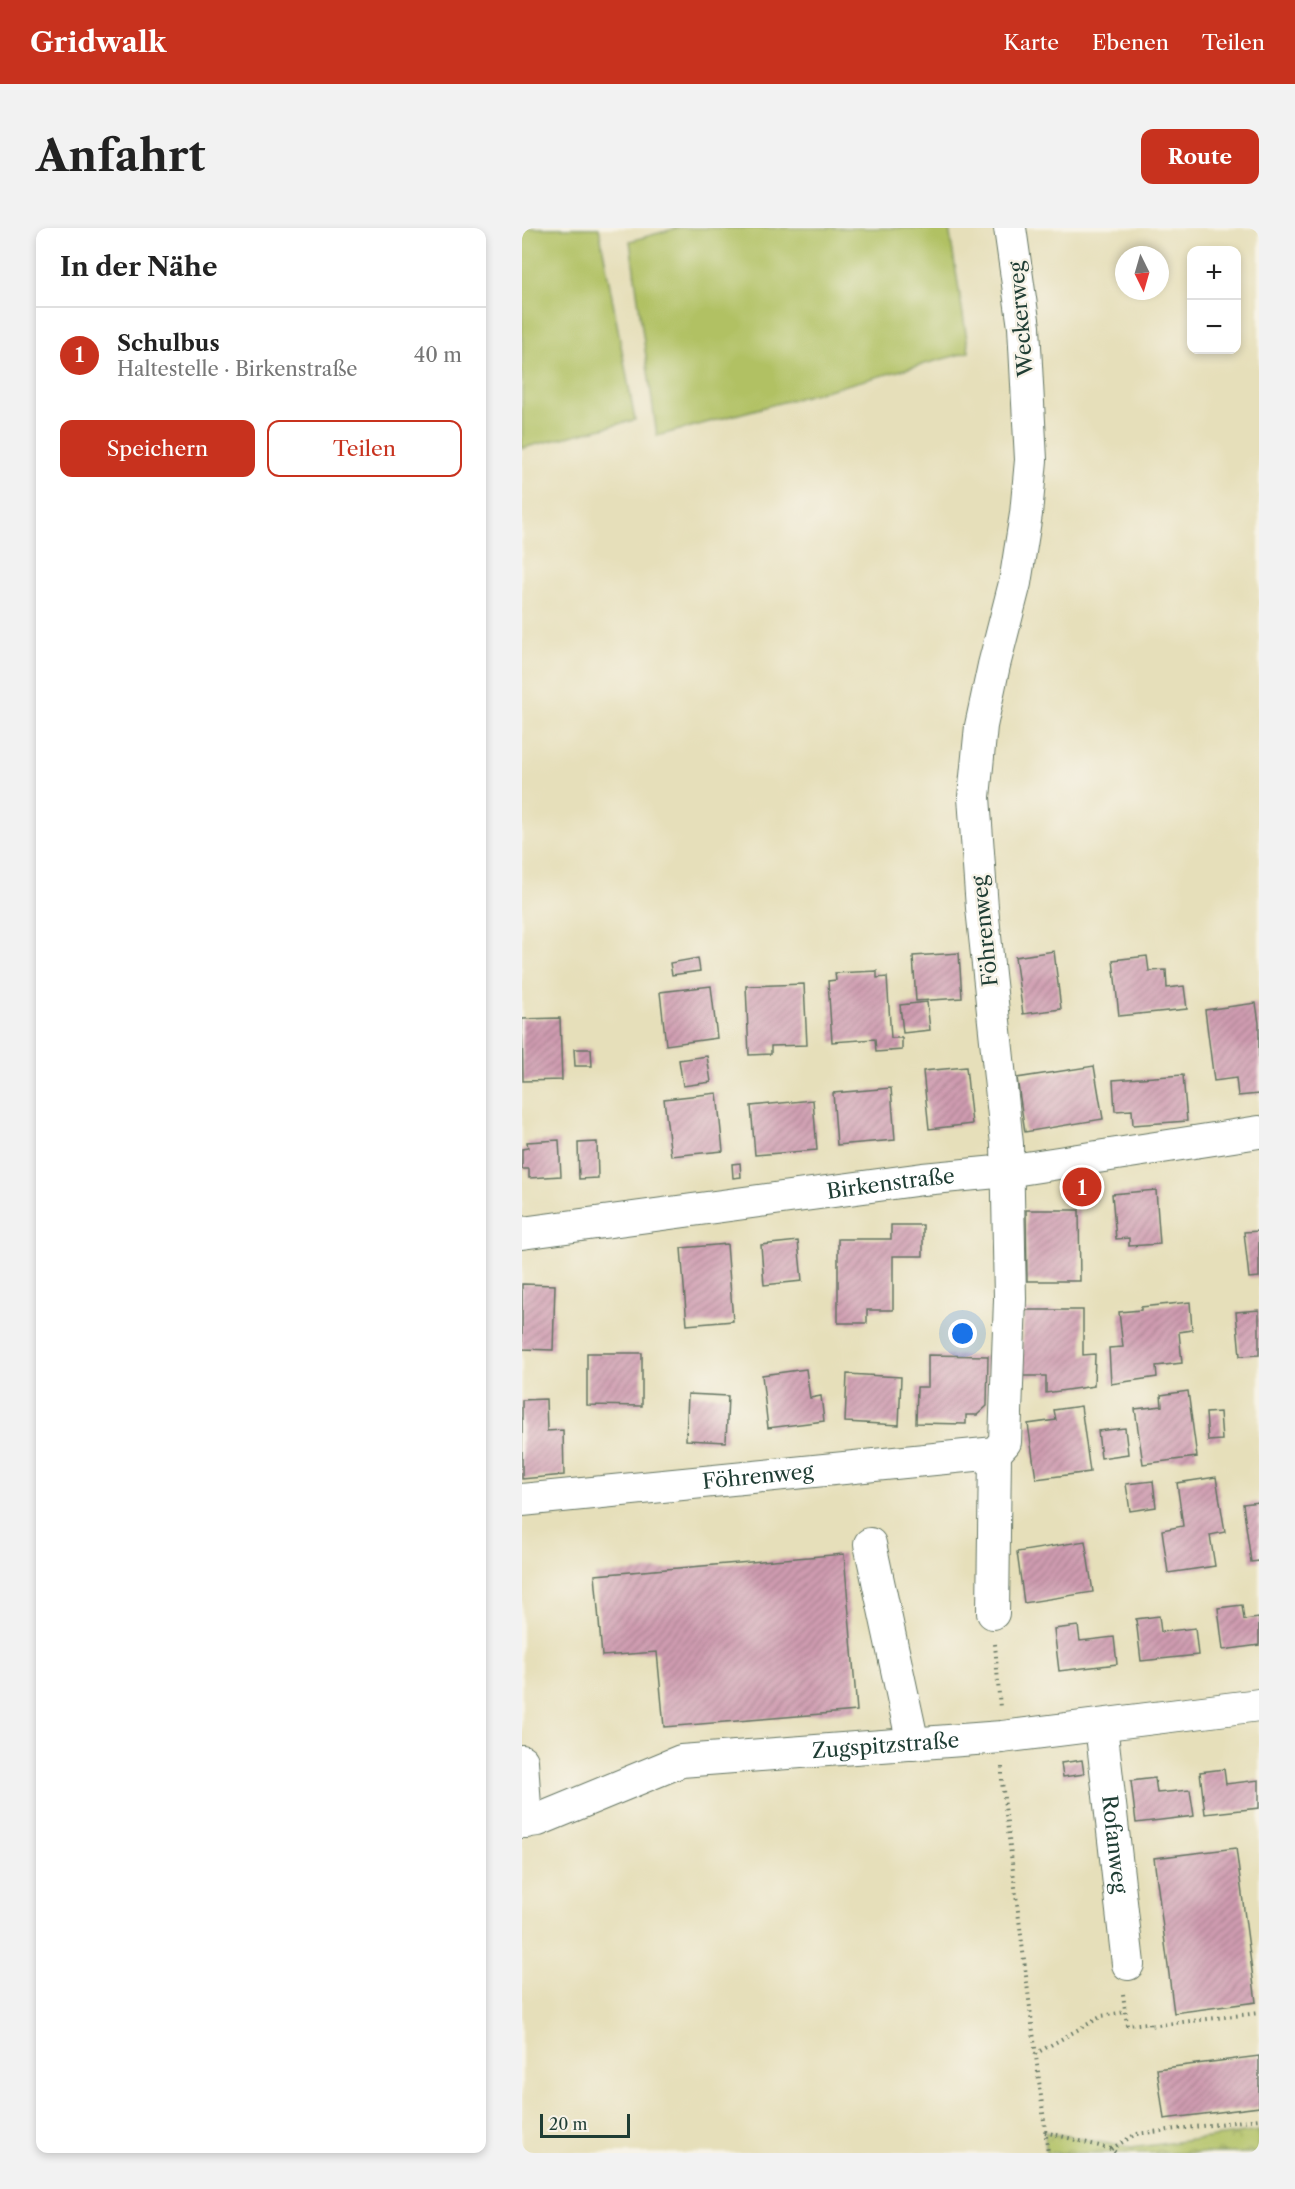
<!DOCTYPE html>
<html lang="de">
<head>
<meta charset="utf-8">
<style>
	body { margin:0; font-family:"Libre Caslon Text",serif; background:#f2f2f2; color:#222 }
	.controls { position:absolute; right:18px; top:18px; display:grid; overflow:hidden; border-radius:12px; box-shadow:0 3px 9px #0003 }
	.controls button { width:54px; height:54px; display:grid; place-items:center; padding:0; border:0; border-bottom:2px solid #e0e0e0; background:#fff; color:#222; font:30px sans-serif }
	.compass { position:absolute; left:593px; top:18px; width:54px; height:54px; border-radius:50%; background:#fff; box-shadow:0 3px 9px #0003; rotate:175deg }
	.scale { position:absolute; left:18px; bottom:15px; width:90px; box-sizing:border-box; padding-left:6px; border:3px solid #1f3d34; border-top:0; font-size:16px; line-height:21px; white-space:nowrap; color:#1f3d34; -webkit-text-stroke:4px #f7f3e8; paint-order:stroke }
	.you { position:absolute; left:441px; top:1106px; width:21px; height:21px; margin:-15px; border:4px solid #fff; border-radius:50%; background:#1a73e8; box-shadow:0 0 0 9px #1a73e833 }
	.badge { display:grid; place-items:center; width:39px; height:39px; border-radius:50%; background:#c8321e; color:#fff; font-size:20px; font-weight:700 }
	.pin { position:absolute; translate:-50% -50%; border:3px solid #fff; box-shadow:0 2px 6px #0006 }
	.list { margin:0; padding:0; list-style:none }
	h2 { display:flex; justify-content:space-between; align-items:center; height:78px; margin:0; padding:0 24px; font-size:26px }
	h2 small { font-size:20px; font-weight:400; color:#767676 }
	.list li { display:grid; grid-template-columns:39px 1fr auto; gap:18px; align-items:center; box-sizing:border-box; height:96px; padding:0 24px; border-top:2px solid #e0e0e0 }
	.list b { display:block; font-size:22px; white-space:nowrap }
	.list p { margin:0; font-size:20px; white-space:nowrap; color:#767676 }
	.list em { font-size:20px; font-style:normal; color:#767676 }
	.actions { display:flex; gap:12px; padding:18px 24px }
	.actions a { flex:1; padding:14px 0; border:2px solid #c8321e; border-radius:12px; text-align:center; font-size:21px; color:#c8321e }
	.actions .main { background:#c8321e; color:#fff }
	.map { position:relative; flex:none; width:737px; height:1925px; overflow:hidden; border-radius:12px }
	header { display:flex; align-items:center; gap:36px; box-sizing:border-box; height:84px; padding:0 30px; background:#c8321e; color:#fff }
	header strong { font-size:28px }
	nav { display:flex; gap:33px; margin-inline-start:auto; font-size:21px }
	.intro { display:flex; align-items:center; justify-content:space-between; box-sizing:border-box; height:144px; padding:0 36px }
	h1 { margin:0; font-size:42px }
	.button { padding:15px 27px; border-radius:12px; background:#c8321e; color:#fff; font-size:21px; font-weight:700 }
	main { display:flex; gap:36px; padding:0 36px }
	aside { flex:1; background:#fff; border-radius:12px; box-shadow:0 3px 9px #0003 }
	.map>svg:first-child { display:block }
</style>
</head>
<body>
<header>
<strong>Gridwalk</strong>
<nav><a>Karte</a><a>Ebenen</a><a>Teilen</a></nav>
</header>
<div class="intro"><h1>Anfahrt</h1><a class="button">Route</a></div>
<main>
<aside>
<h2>In der Nähe<small></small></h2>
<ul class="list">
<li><span class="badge">1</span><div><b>Schulbus</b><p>Haltestelle · Birkenstraße</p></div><em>40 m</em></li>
</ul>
<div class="actions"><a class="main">Speichern</a><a>Teilen</a></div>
</aside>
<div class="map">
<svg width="737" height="1925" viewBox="0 0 737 1925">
	<defs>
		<pattern id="park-crowns" width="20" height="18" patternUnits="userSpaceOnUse" patternTransform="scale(1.5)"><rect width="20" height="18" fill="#b1c163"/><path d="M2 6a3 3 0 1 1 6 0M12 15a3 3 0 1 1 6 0" fill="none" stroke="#8f9e52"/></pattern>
		<pattern id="building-hatch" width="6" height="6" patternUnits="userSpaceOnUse" patternTransform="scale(1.5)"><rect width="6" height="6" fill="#cf9bb0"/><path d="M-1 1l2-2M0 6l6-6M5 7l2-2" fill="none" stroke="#a78090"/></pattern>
	</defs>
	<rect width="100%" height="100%" fill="#f7f3e8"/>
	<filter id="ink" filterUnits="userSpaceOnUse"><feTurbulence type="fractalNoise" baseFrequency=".0167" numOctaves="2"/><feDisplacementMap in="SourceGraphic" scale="12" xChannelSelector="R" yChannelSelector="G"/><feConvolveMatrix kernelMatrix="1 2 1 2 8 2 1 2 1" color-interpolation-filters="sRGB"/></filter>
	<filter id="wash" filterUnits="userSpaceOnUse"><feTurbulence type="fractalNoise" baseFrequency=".008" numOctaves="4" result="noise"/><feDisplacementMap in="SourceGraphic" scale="24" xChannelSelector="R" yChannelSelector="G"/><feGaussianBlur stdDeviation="1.35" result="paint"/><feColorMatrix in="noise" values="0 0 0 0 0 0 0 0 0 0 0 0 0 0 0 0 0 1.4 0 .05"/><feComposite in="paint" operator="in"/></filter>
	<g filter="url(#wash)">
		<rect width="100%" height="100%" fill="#e6dfba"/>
		<g fill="#b1c163" stroke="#687f4c" stroke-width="1.5">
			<polygon points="0,0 77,0 113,192 0,220"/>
			<polygon points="155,0 427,0 447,124 135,208 108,13"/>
		</g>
		<polygon fill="url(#park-crowns)" stroke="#687f4c" stroke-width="1.5" points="737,1903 737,1925 524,1925 523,1904 609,1920"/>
		<g id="blocks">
			<g fill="url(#building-hatch)">
				<polygon points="532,723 539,781 501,786 493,729"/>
				<polygon points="437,725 440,770 394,773 391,728"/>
				<polygon points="625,728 627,743 644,742 645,760 662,758 665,781 597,788 591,732"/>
				<polygon points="176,730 178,743 150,747 148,735"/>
				<polygon points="355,743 355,750 365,749 369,810 380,810 380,822 354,824 353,811 310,814 306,753 314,752 313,745"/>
				<polygon points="282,756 285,817 249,818 249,826 227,827 224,758"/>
				<polygon points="189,758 195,810 144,817 138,764"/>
				<polygon points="405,774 408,802 381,805 378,777"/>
				<polygon points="734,775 737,795 737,866 716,868 714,850 692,853 683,782"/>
				<polygon points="38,790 40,852 1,853 0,791"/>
				<polygon points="52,821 69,821 70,838 53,838"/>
				<polygon points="185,828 189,854 161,858 157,832"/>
				<polygon points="572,838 581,891 503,904 495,850"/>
				<polygon points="444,839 450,896 407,901 401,843"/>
				<polygon points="661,847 665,893 611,897 610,882 593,883 591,852"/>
				<polygon points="369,860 373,912 315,917 311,865"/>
				<polygon points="195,865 201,923 149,928 142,871"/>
				<polygon points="291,872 295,922 233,927 229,878"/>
				<polygon points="37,912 39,948 7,950 7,941 0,941 0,921 6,920 5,914"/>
				<polygon points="75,914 76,950 57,951 56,915"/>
				<polygon points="218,935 219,949 211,950 210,936"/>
				<polygon points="634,962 638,1016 607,1018 607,1010 594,1011 590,966"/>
				<polygon points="504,982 557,982 558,1053 505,1053"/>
				<polygon points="369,997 401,997 401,1028 371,1028 371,1082 345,1082 345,1095 316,1095 316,1011 369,1011"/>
				<polygon points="737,1003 737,1049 727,1050 722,1004"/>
				<polygon points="276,1013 280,1053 242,1057 239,1017"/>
				<polygon points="205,1016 211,1093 165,1097 159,1020"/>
				<polygon points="0,1056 33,1057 31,1122 0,1121"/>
				<polygon points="668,1074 670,1102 657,1104 660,1135 634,1138 635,1149 589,1156 587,1120 601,1119 597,1084 619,1082 619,1079"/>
				<polygon points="502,1082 561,1082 561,1127 573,1126 572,1158 524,1165 524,1148 499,1148"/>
				<polygon points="737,1082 737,1127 718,1128 714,1084"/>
				<polygon points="65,1125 120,1125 120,1178 65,1177"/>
				<polygon points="406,1127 466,1128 465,1178 455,1187 444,1187 444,1196 394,1195 395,1159 406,1159"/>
				<polygon points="284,1141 288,1170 299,1168 302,1193 246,1200 240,1147"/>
				<polygon points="325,1146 379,1149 377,1197 323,1194"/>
				<polygon points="666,1163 675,1229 621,1236 613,1181 640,1178 639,1167"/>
				<polygon points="166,1166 206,1168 204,1214 164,1212"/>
				<polygon points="24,1171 25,1203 41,1202 42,1247 0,1251 0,1172"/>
				<polygon points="559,1178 568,1244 514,1251 506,1196 534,1192 532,1182"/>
				<polygon points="698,1184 700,1212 686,1213 684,1185"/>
				<polygon points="603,1200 606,1226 579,1230 576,1203"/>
				<polygon points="694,1249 703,1304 688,1307 693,1338 646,1345 640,1302 661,1298 655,1255"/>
				<polygon points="631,1253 634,1279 608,1283 604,1256"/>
				<polygon points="737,1274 737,1333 729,1334 721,1276"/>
				<polygon points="563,1313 571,1364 502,1375 495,1324"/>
				<polygon points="322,1326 335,1483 142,1499 135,1424 80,1428 73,1347"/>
				<polygon points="720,1377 722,1392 737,1390 737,1417 701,1422 696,1380"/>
				<polygon points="637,1388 639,1404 673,1400 676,1427 619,1433 614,1391"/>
				<polygon points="556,1398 558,1413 592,1409 595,1436 537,1443 532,1401"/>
				<polygon points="560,1532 562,1546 541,1549 539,1535"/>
				<polygon points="702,1541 704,1556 737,1552 737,1580 683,1586 678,1544"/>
				<polygon points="633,1550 635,1565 668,1562 672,1588 614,1595 609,1553"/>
				<polygon points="714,1620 734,1774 652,1785 632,1630"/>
				<polygon points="737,1828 737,1879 642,1891 635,1841"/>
			</g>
		</g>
	</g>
	<g filter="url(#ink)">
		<use href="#blocks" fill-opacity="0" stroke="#657663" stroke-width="1.5"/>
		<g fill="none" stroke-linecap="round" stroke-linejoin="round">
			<g stroke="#657663" stroke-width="34">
				<g id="minor">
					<path id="s1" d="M 0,1005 L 401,951 L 485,943 L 737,904"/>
					<path id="s2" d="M 0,1272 L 473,1225 L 483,1214 L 488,1071 L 485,916 L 460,680 L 452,569 L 459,498 L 472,437 L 493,355 L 504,286 L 509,232 L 502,99 L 488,0"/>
					<polyline points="348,1316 391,1516"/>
					<polyline points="471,1385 473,1225"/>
					<path id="s3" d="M 579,1497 L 606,1736"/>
					<polyline points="0,1533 4,1594"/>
					<path id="s4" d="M 0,1594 L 16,1592 L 159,1533 L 480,1509 L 737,1477"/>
				</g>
			</g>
			<g stroke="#657663" stroke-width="4" stroke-dasharray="1.5 4.5" stroke-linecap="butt">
				<polyline points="473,1416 478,1480"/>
				<polyline points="480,1539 480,1554 526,1925"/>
				<polyline points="601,1766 605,1797 627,1795 627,1798 737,1785"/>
				<polyline points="513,1826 580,1788 603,1784"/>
				<polyline points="523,1904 589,1921 594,1925"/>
				<polyline points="589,1921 614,1906 737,1891"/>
			</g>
			<use href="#minor" stroke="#fff" stroke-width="32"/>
		</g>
	</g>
	<g text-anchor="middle" stroke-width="5" stroke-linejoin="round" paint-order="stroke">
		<g font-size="21" fill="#1f3d34" stroke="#f7f3e8">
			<text transform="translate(499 91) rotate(-95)" y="7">Weckerweg</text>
			<text transform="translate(463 703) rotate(-96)" y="7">Föhrenweg</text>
			<text dy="7" stroke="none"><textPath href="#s1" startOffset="372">Birkenstraße</textPath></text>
			<text dy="7" stroke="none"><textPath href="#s2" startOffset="237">Föhrenweg</textPath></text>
			<text dy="7" stroke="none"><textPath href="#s4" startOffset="376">Zugspitzstraße</textPath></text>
			<text dy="7" stroke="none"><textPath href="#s3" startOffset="120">Rofanweg</textPath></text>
		</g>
	</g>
</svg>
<div class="controls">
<button>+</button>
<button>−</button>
</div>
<svg class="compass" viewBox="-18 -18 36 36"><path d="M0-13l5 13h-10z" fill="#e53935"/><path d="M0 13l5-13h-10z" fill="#767676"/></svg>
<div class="scale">20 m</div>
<div class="you"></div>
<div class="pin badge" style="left:560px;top:959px">1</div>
</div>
</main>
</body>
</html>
